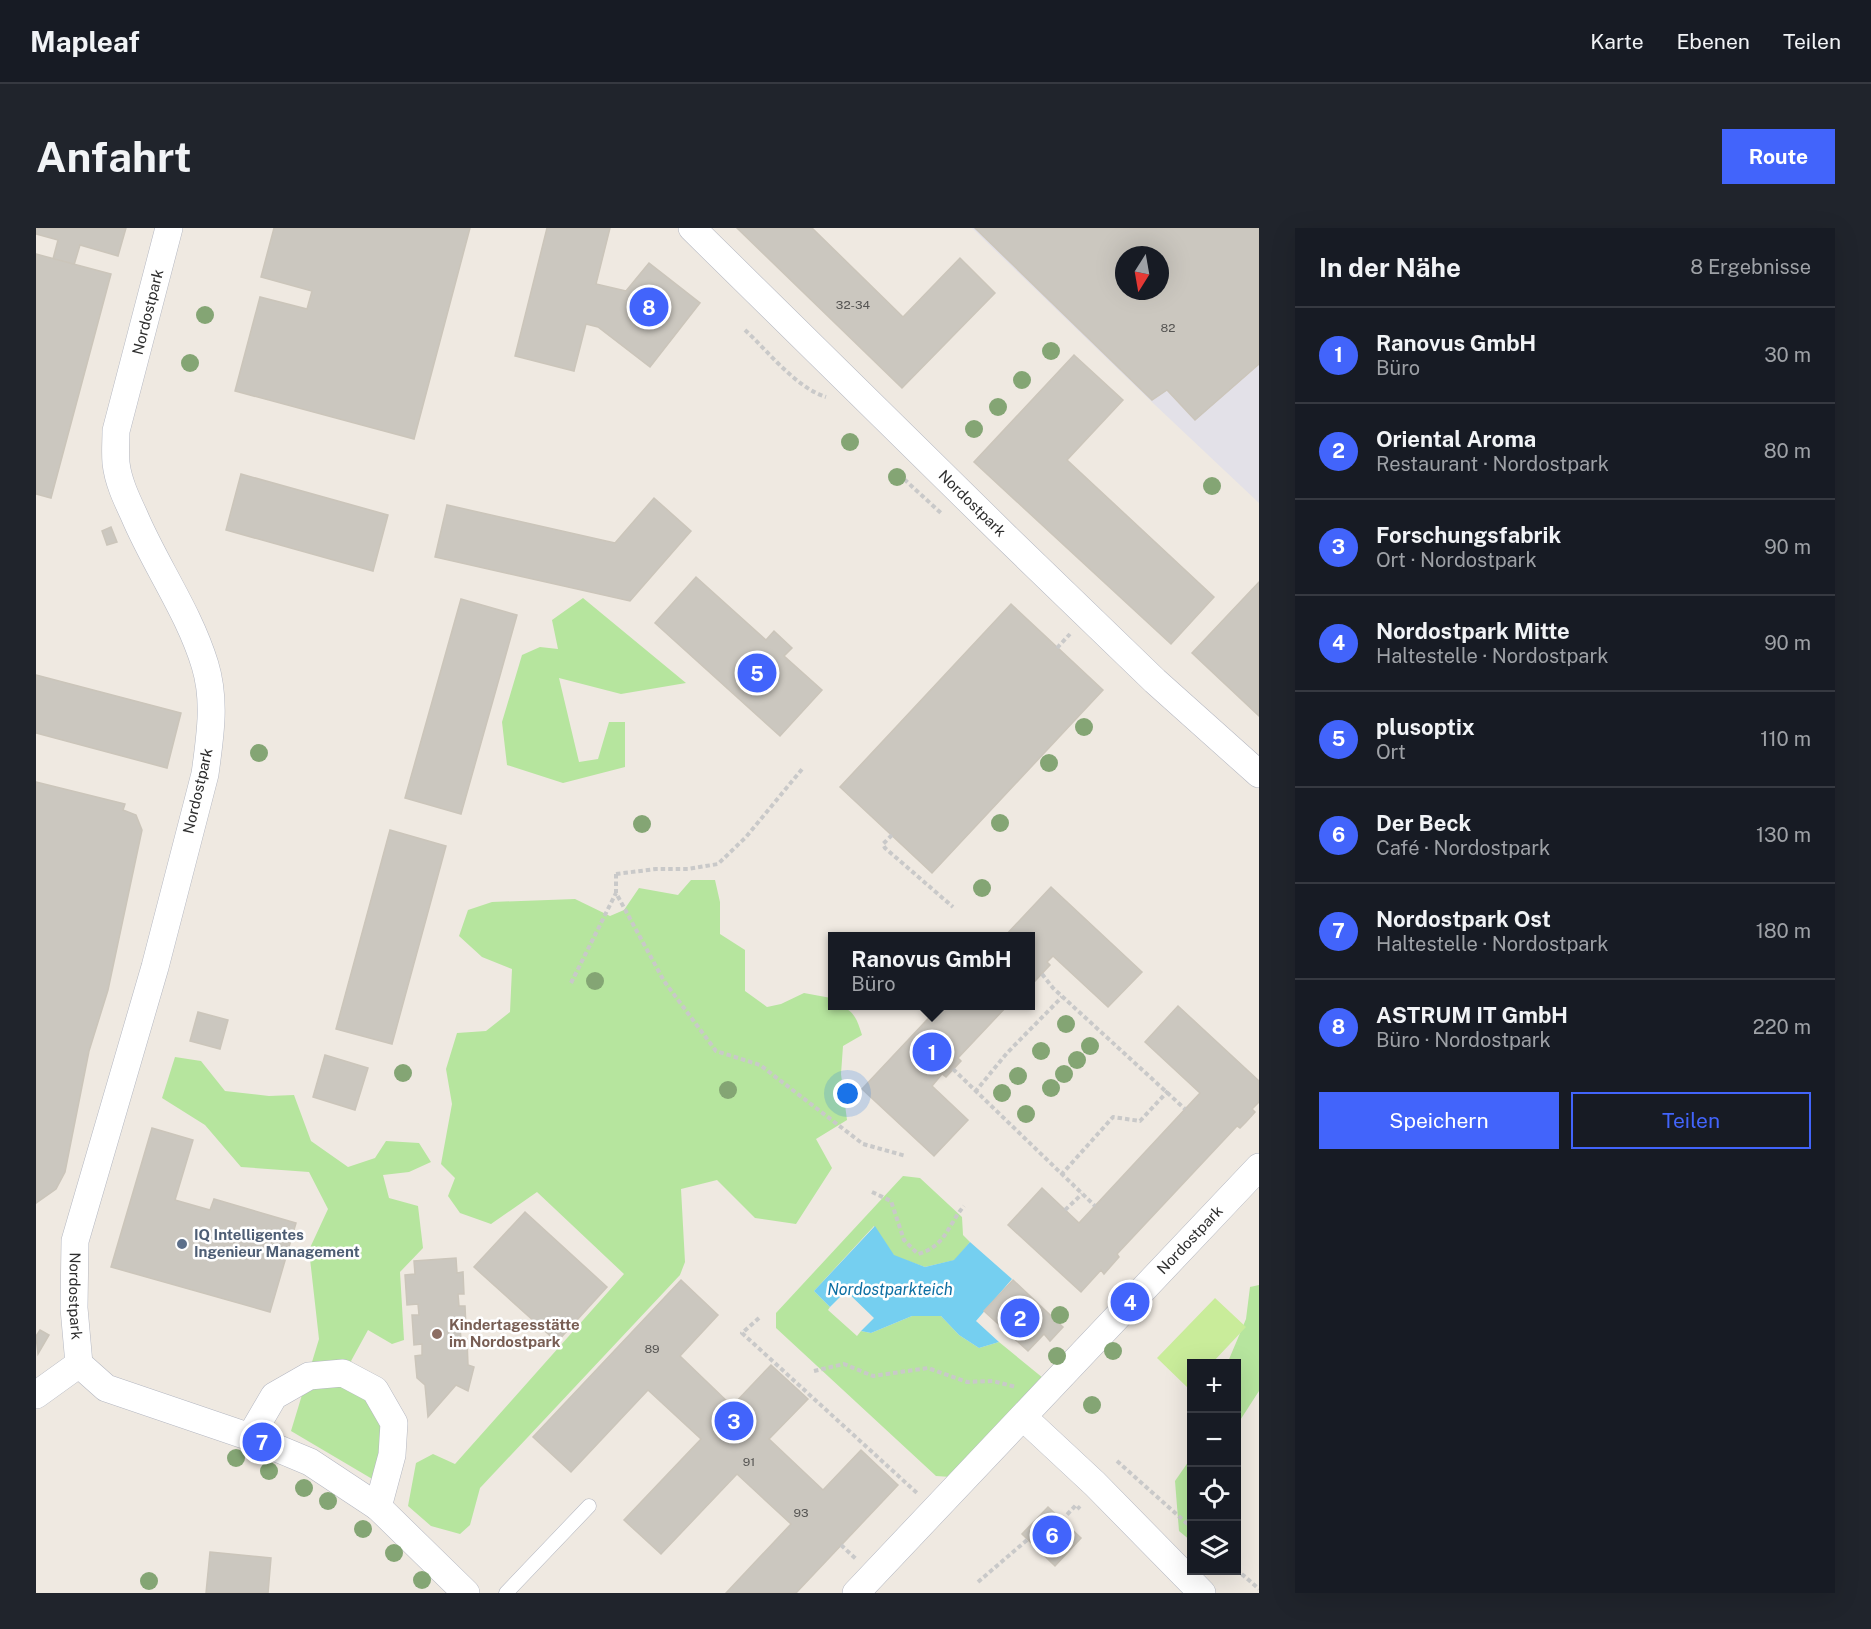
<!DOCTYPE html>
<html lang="de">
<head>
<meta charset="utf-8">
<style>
	body { margin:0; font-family:"Public Sans",sans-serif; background:#20242c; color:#f1f3f6 }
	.controls { position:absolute; right:18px; bottom:18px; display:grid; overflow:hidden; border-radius:0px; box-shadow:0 6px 24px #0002 }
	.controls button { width:54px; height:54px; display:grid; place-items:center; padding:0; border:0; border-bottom:2px solid #363941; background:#171b24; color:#f1f3f6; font:30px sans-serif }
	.compass { position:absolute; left:1079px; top:18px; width:54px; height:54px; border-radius:50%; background:#171b24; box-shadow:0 6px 24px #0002; rotate:191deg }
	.you { position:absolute; left:812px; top:866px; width:21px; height:21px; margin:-15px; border:4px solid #fff; border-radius:50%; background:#1a73e8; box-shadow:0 0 0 9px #1a73e833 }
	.badge { display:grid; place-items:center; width:39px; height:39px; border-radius:50%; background:#4264fb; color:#fff; font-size:20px; font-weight:700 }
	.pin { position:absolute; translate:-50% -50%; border:3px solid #fff; box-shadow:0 2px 6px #0006 }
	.popup { position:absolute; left:792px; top:704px; width:207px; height:78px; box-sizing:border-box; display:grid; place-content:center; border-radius:0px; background:#171b24; filter:drop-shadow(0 2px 4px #0005); font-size:20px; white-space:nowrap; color:#9ea1a6 }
	.popup b { font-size:22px; color:#f1f3f6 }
	.popup::after { content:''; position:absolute; left:50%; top:100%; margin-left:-12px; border:12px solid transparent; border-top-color:#171b24 }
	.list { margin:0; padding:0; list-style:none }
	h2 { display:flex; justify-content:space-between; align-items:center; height:78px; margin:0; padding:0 24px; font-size:26px }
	h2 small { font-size:20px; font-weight:400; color:#9ea1a6 }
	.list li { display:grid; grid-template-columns:39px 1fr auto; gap:18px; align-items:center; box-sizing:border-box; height:96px; padding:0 24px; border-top:2px solid #363941 }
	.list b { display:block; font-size:22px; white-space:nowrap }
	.list p { margin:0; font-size:20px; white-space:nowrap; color:#9ea1a6 }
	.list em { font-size:20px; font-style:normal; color:#9ea1a6 }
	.actions { display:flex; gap:12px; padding:18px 24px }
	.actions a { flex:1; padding:14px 0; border:2px solid #4264fb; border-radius:0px; text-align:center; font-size:21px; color:#4264fb }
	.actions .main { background:#4264fb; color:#fff }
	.icon { flex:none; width:33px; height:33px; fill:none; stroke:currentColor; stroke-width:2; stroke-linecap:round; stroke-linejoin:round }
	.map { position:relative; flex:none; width:1223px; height:1365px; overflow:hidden; border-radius:0px }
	header { display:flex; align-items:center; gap:36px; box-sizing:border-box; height:84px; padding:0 30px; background:#171b24; border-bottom:2px solid #363941 }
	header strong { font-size:28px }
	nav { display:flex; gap:33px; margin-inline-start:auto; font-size:21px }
	.intro { display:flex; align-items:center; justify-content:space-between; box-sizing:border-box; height:144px; padding:0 36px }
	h1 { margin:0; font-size:42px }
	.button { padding:15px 27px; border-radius:0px; background:#4264fb; color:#fff; font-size:21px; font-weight:700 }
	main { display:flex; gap:36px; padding:0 36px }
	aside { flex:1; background:#171b24; border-radius:0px; box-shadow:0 6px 24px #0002 }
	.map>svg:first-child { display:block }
</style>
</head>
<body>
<header>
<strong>Mapleaf</strong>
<nav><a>Karte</a><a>Ebenen</a><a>Teilen</a></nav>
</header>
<div class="intro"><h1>Anfahrt</h1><a class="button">Route</a></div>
<main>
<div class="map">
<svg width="1223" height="1365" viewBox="0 0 1223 1365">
	<rect width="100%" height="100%" fill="#efe9e1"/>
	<path fill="#e3e1e8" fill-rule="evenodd" d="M 936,0 L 1223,0 L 1223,275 L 1118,176 ZM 1088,27 L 1124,27 L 1124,63 L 1088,63 Z"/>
	<g fill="#b6e59e">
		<polygon points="547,370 650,455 585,466 523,450 543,534 562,531 573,494 589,494 589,539 527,555 471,537 466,494 486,427 504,419 522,421 516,392"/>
		<path d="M 655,652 L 679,652 L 684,674 L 684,706 L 709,722 L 709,763 L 731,779 L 745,776 L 768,765 L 795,770 L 797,778 C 817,778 821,791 826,807 L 807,818 L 805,846 L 811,892 L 780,911 L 796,940 L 760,996 L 719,990 L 681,952 L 645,961 L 649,1034 L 644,1047 L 444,1260 L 434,1297 L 424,1306 L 395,1298 L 372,1278 L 380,1235 L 397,1226 L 419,1236 L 588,1046 L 501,964 L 455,996 L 424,985 L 412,968 L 419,950 L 405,936 L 416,876 L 410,841 L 421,805 L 450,803 L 474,784 L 476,741 L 446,729 L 423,708 L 432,682 L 456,674 L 539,671 L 574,688 L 588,682 L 603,660 L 642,667 Z"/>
		<polygon points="139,829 165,833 189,863 233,868 258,867 275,913 312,939 339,930 350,913 383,915 395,934 373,944 347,947 353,970 382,978 387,1020 364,1044 368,1112 356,1116 332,1102 315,1133 341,1177 350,1211 343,1255 255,1203 283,1111 273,1022 292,981 273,944 205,939 169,897 126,870"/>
		<polygon points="867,948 884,950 926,989 927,1007 934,1014 919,1032 889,1039 858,1028 838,998 778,1063 794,1079 792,1082 821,1108 825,1103 835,1105 876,1088 905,1088 923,1107 943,1120 963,1114 1007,1150 915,1249 900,1248 740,1100 740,1085"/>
		<polygon points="1223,1057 1223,1163 1201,1197 1200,1136 1191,1136 1210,1091 1214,1059"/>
		<polygon points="1155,1230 1156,1313 1155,1313 1143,1303 1139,1253"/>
	</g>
	<polygon fill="#c9ec9a" points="1179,1070 1210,1099 1176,1135 1156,1136 1155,1157 1152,1160 1121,1130"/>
	<polygon fill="#75cff0" points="839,998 858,1027 889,1039 918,1032 934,1014 976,1051 940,1093 963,1114 943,1120 923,1107 905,1088 876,1088 835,1105 825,1103 838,1090 810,1063 794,1079 778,1063"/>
	<g fill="#cbc7bf" stroke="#cbc5ba" stroke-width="1.5" fill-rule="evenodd">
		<polygon points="0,0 90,0 82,28 44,17 38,37 17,31 22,12 0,6"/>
		<polygon points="238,0 434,0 378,211 199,163 224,69 271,81 276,63 225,49"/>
		<polygon points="511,0 574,0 560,56 590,63 613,35 664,75 614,139 562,99 550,96 538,143 479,128"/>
		<polygon points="701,0 776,0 867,89 924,30 959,65 866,160"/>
		<path d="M 939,0 L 1223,0 L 1223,136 L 1159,192 L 1131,162 L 1116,172 ZM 1088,27 L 1124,27 L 1124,63 L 1088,63 Z"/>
		<polygon points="0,26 75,46 15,270 0,266"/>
		<polygon points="1038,127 1087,172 1031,232 1178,369 1135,416 938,234"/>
		<polygon points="205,246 352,287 337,343 190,302"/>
		<polygon points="618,270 655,303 594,373 399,329 411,277 579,315"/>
		<polygon points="75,299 81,314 71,317 66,303"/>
		<polygon points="660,349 730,412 738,403 756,420 748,428 786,462 744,508 619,395"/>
		<polygon points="1223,354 1223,488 1156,425"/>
		<polygon points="425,371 481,387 425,586 369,570"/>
		<polygon points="975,376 1067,462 896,645 804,559"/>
		<polygon points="0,447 145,485 131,540 0,505"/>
		<polygon points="0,554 89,576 87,582 100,587 106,602 72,762 53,823 29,944 20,961 0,975"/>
		<polygon points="354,602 410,618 356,816 300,801"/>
		<polygon points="1015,659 1106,744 1072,779 1017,728 1011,734 1014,737 999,753 995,751 995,708 969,708"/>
		<polygon points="904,778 971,778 922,830 925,833 910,849 906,846 896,858 932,892 898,928 826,861"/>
		<polygon points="1142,778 1223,853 1223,874 1216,881 1219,884 1210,894 1204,900 1201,898 1081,1026 1083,1029 1068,1046 1065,1042 1045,1064 972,997 1006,960 1043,995 1164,865 1109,814"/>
		<polygon points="162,784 192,792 184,821 154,813"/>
		<polygon points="289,827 332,840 319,882 277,869"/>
		<polygon points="116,900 157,912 139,972 174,982 178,971 260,995 234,1084 75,1039"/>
		<polygon points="489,984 571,1059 521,1114 438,1039"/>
		<polygon points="420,1030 421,1045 427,1044 428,1066 422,1066 423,1078 429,1078 430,1100 424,1100 425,1111 431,1111 432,1137 438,1139 432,1163 420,1157 392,1189 389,1157 381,1150 379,1128 386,1127 386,1116 378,1117 376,1087 383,1087 382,1076 371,1077 369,1047 379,1046 378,1033"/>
		<polygon points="645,1052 682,1087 644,1128 696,1178 735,1137 772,1171 733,1211 787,1262 825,1222 862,1257 760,1365 690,1365 755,1296 701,1246 625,1326 588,1292 665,1211 612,1162 535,1244 497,1209"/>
		<polygon points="977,1052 1027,1099 1014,1113 1008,1106 992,1123 948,1083"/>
		<polygon points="4,1102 13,1107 2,1126 0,1108"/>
		<polygon points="1012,1279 1045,1310 1019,1338 986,1306"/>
		<polygon points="174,1324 235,1330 232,1365 170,1365"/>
	</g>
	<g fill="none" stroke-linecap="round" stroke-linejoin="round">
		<g stroke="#b4b7c1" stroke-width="15">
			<polyline id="service" points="470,1365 553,1278"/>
		</g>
		<g stroke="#b4b7c1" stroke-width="28">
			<g id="minor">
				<path id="s1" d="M 133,0 L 80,203 C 80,213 79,224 80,235 C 82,253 90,270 98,287 C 119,337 153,384 169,437 C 180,473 174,509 169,546 L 119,739 L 39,1013 L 38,1080 L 43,1136 L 70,1160 L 214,1209 L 274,1234 L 342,1279 L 430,1365"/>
				<path id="s2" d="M 656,0 L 970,309 L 1119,453 L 1223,546"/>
				<polyline points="0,1167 43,1136"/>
				<polyline points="987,1189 1059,1256 1166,1365"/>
				<polyline points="214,1209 238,1168 273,1148 307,1145 339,1162 358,1195 356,1227 342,1279"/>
				<path id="s3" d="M 820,1365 L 1223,939"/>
			</g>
		</g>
		<g stroke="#c9c9c9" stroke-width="4" stroke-dasharray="4.5 3" stroke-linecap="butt">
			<path d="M 709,102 C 733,124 759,159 790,169"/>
			<polyline points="866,244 869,252 906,286"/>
			<polyline points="1021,420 1034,406"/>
			<polyline points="856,607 847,616 849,620 917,679"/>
			<polyline points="580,646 580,665 628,753 680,823 724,837 827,916 870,928"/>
			<polyline points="580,646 620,641 652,641 682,636 710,609 767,540"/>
			<polyline points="1006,746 1017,760 1149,881"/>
			<polyline points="535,755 580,665"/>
			<polyline points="917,841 1059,978"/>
			<polyline points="939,864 971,825 1026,769"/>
			<polyline points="1025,947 1077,889 1104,893 1132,863"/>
			<path d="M 836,964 L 855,973 L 868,1012 L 882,1026 C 910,1018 911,998 928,978"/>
			<polyline points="1029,982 1046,966"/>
			<polyline points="723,1090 706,1105 881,1265"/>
			<polyline points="778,1143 808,1136 837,1148 892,1140 931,1154 957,1153 980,1159"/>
			<polyline points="1081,1233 1156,1300"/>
			<polyline points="1026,1292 1040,1277 1044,1281"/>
			<polyline points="805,1317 820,1331"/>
			<polyline points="1200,1341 1223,1361"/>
			<polyline points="942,1354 991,1312"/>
		</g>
		<use href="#service" stroke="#fff" stroke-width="14"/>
		<use href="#minor" stroke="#fff" stroke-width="27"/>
	</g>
	<g fill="#84a574">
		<circle cx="169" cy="87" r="9"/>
		<circle cx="1015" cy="123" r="9"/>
		<circle cx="154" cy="135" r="9"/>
		<circle cx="986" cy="152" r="9"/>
		<circle cx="962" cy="179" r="9"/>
		<circle cx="938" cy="201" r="9"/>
		<circle cx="814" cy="214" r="9"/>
		<circle cx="861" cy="249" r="9"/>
		<circle cx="1176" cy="258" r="9"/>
		<circle cx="1048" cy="499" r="9"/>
		<circle cx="223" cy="525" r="9"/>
		<circle cx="1013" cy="535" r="9"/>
		<circle cx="964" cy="595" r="9"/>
		<circle cx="606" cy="596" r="9"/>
		<circle cx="946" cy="660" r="9"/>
		<circle cx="559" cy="753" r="9"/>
		<circle cx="1030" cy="796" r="9"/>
		<circle cx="1054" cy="818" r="9"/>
		<circle cx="1005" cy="823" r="9"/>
		<circle cx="1041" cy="832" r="9"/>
		<circle cx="367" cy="845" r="9"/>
		<circle cx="1028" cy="846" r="9"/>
		<circle cx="982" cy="848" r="9"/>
		<circle cx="1015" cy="860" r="9"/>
		<circle cx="692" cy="862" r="9"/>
		<circle cx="966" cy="865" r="9"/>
		<circle cx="990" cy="886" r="9"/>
		<circle cx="1024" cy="1087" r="9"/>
		<circle cx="1077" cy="1123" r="9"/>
		<circle cx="1021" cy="1128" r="9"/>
		<circle cx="1056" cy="1177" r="9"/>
		<circle cx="200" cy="1230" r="9"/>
		<circle cx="233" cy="1243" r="9"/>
		<circle cx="268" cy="1260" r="9"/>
		<circle cx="292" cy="1273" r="9"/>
		<circle cx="327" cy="1301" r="9"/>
		<circle cx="358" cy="1325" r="9"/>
		<circle cx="386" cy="1352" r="9"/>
		<circle cx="113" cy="1353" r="9"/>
	</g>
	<circle fill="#5c6f8a" stroke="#fff" stroke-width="2" cx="146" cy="1016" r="6"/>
	<circle fill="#8d6e63" stroke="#fff" stroke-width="2" cx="401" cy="1106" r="6"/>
	<g text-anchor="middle" stroke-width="5" stroke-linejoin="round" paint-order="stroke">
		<g font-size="12" fill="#555452">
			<text x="817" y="81">32-34</text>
			<text x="1132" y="104">82</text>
			<text x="616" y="1125">89</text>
			<text x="713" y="1238">91</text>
			<text x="765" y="1289">93</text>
		</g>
		<g font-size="15" fill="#2e2e2e" stroke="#fff">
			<text transform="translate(112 84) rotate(-76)" y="5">Nordostpark</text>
			<text dy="5" stroke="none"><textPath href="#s2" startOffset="393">Nordostpark</textPath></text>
			<text transform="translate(162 563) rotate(-77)" y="5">Nordostpark</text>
			<text dy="5" stroke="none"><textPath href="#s3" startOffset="486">Nordostpark</textPath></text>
			<text dy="5" stroke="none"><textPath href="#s1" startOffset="1113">Nordostpark</textPath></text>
		</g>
		<g font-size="15" font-weight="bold" fill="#4e5e75" stroke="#fff" text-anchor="start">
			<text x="158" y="1012">IQ Intelligentes<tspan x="158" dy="17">Ingenieur Management</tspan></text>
		</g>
		<g font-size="15" font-weight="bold" fill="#785e54" stroke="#fff" text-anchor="start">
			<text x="413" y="1102">Kindertagesstätte<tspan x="413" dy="17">im Nordostpark</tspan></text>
		</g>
		<g font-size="16" font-style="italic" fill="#0d6fa3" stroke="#fff">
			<text x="854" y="1067">Nordostparkteich</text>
		</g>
	</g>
</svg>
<div class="controls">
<button>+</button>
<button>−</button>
<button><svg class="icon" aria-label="locate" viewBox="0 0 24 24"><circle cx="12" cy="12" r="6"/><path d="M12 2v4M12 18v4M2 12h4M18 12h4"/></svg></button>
<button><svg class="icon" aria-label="layers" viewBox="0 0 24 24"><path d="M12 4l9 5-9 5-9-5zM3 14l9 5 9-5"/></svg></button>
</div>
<svg class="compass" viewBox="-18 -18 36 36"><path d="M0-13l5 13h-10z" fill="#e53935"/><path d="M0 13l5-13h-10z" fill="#9ea1a6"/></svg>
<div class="you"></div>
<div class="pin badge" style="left:896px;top:824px">1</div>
<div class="popup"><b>Ranovus GmbH</b>Büro</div>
<div class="pin badge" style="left:984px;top:1090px">2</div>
<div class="pin badge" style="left:698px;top:1193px">3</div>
<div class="pin badge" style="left:1094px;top:1074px">4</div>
<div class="pin badge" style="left:721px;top:445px">5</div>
<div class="pin badge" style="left:1016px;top:1307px">6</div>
<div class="pin badge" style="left:226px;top:1214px">7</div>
<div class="pin badge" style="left:613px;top:79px">8</div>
</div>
<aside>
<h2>In der Nähe<small>8 Ergebnisse</small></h2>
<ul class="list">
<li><span class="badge">1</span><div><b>Ranovus GmbH</b><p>Büro</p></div><em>30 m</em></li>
<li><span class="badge">2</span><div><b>Oriental Aroma</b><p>Restaurant · Nordostpark</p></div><em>80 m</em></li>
<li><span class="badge">3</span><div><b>Forschungsfabrik</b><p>Ort · Nordostpark</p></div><em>90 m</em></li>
<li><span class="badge">4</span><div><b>Nordostpark Mitte</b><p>Haltestelle · Nordostpark</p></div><em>90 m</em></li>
<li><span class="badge">5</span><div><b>plusoptix</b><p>Ort</p></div><em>110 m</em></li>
<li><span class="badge">6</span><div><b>Der Beck</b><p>Café · Nordostpark</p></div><em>130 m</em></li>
<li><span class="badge">7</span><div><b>Nordostpark Ost</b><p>Haltestelle · Nordostpark</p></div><em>180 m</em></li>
<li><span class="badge">8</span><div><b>ASTRUM IT GmbH</b><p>Büro · Nordostpark</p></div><em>220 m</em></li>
</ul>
<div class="actions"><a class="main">Speichern</a><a>Teilen</a></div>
</aside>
</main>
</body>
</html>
